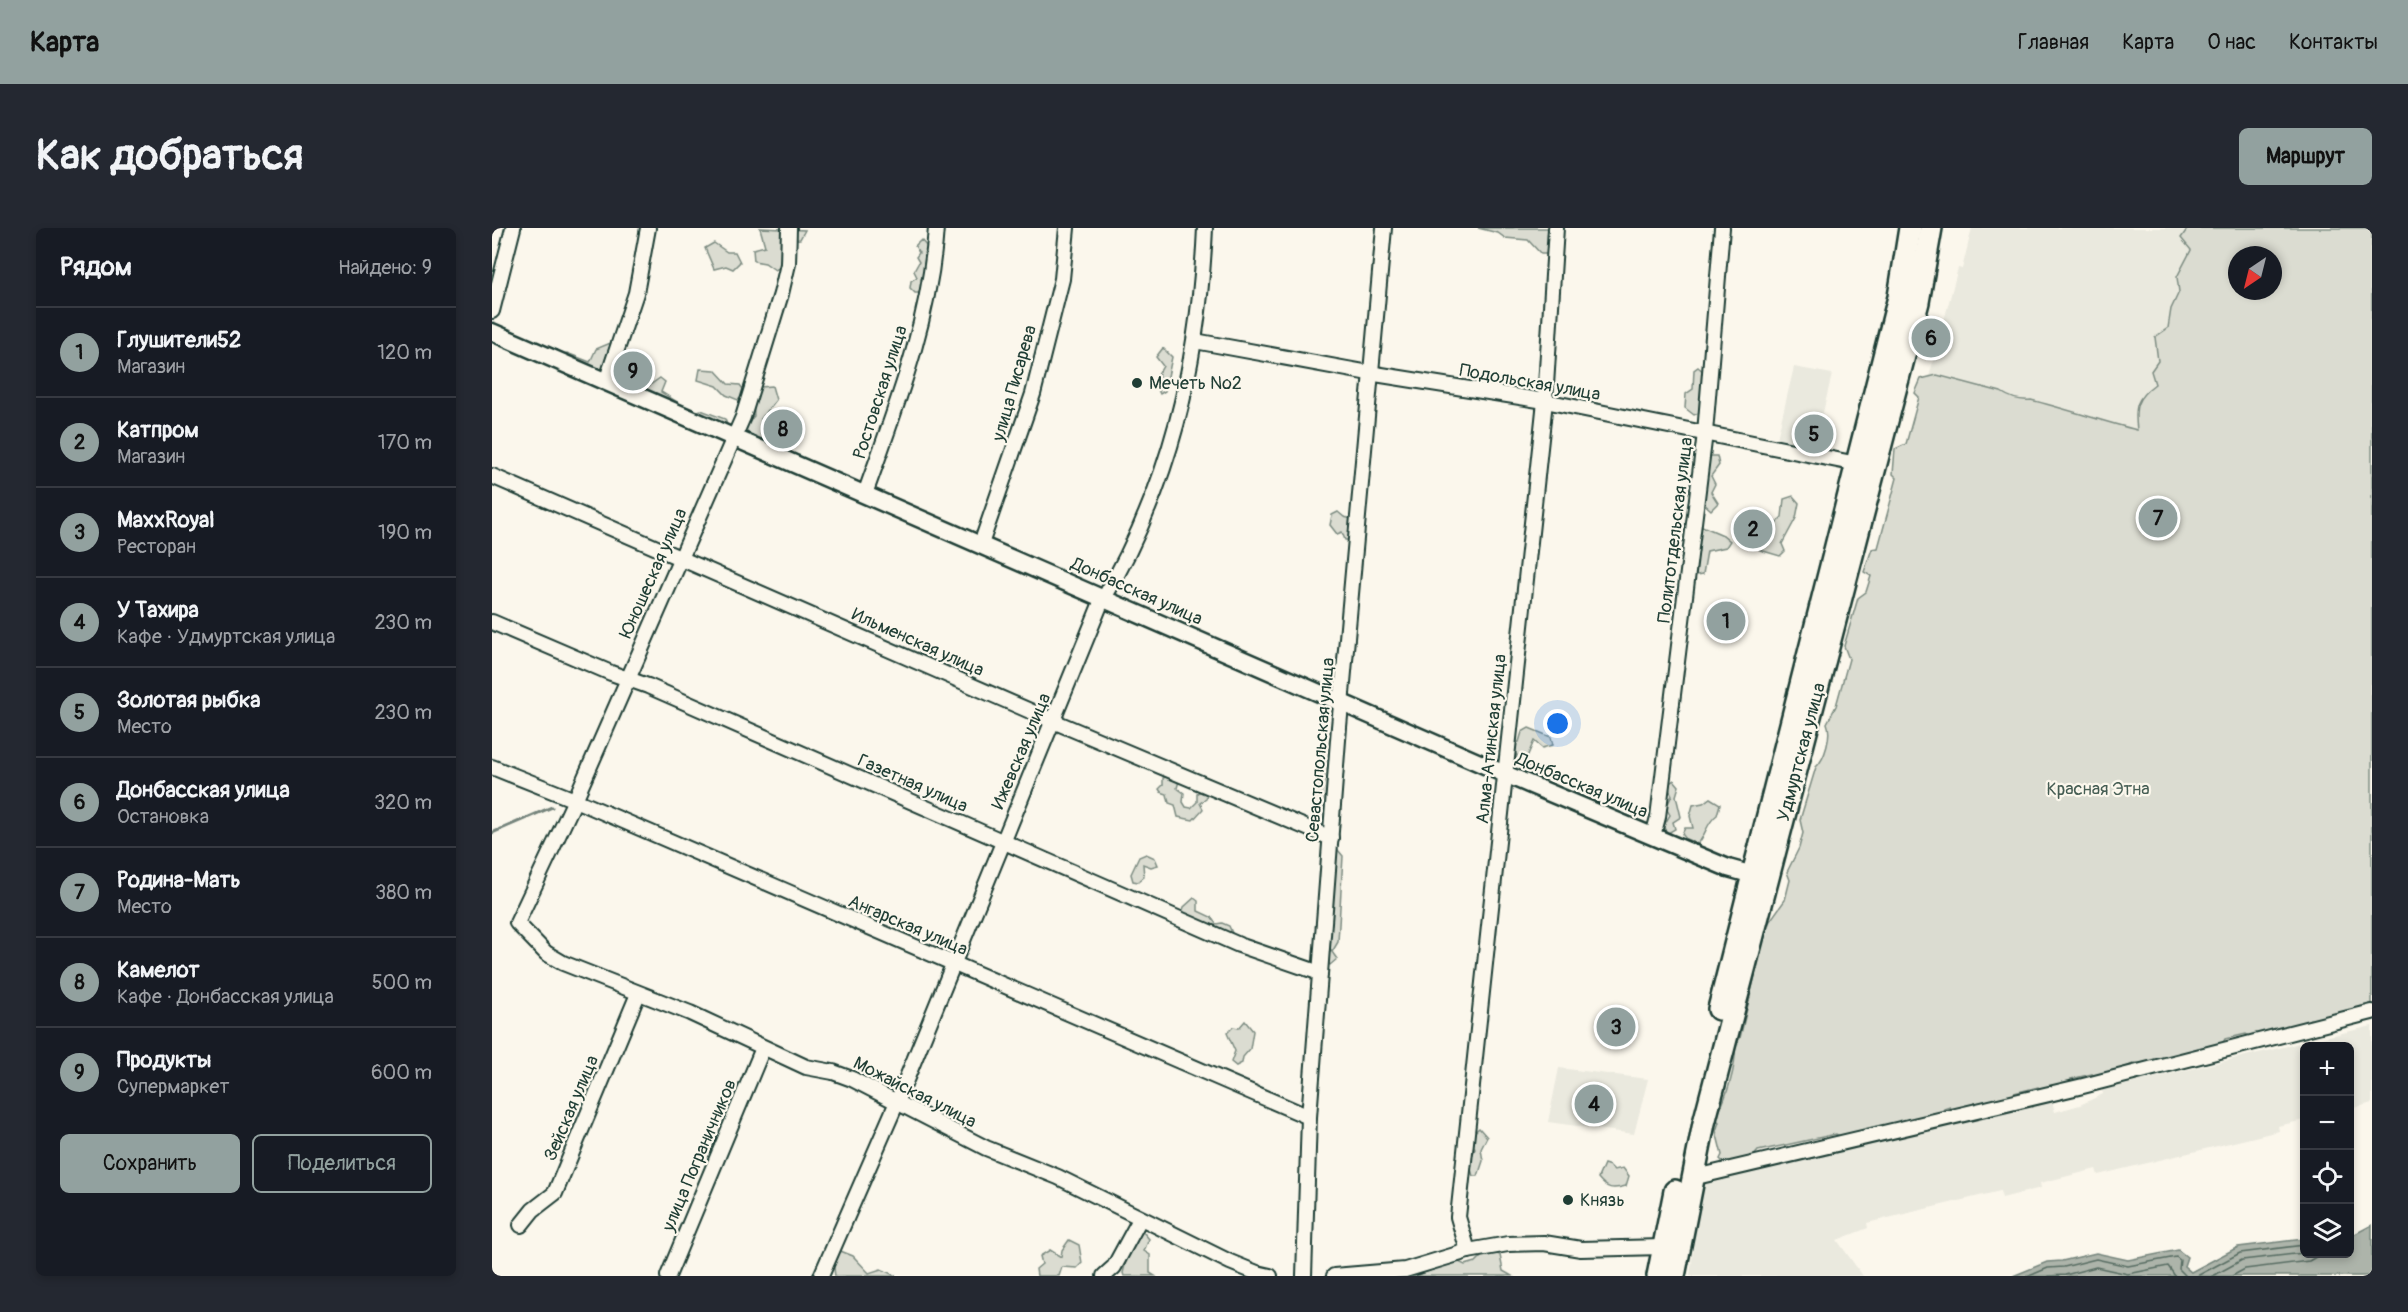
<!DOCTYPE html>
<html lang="ru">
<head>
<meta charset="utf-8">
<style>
	body { margin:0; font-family:Pangolin,sans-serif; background:#242831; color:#f1f3f6 }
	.controls { position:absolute; right:18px; bottom:18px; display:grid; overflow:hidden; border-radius:9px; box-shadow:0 3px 9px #0003 }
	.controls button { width:54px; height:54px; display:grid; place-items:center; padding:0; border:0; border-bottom:2px solid #363941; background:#171b24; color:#f1f3f6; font:30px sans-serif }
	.compass { position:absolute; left:1736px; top:18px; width:54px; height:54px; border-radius:50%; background:#171b24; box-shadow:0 3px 9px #0003; rotate:215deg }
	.you { position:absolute; left:1066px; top:496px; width:21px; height:21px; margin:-15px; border:4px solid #fff; border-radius:50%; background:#1a73e8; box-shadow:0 0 0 9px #1a73e833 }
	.badge { display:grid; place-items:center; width:39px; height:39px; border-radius:50%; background:#92a19f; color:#111; font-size:20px; font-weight:700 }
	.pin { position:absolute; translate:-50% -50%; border:3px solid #fff; box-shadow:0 2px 6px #0006 }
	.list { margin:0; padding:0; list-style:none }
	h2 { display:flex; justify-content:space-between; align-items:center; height:78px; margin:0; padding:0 24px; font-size:26px }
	h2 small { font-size:20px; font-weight:400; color:#9ea1a6 }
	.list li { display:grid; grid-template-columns:39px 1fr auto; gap:18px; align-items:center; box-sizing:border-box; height:90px; padding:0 24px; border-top:2px solid #363941 }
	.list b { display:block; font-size:22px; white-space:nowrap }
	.list p { margin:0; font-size:20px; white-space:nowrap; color:#9ea1a6 }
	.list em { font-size:20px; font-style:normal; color:#9ea1a6 }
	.actions { display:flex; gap:12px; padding:18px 24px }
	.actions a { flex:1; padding:14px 0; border:2px solid #92a19f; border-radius:9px; text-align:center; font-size:21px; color:#92a19f }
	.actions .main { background:#92a19f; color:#111 }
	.icon { flex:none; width:33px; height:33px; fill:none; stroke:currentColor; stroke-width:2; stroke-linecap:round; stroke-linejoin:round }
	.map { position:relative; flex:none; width:1880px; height:1048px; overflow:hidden; border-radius:9px }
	header { display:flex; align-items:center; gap:36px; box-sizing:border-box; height:84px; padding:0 30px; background:#92a19f; color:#111 }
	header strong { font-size:28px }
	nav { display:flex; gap:33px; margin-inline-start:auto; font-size:21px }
	.intro { display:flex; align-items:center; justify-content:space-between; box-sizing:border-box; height:144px; padding:0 36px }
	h1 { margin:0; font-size:42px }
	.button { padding:15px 27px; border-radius:9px; background:#92a19f; color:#111; font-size:21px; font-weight:700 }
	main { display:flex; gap:36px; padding:0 36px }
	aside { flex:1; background:#171b24; border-radius:9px; box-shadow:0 3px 9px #0003 }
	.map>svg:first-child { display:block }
</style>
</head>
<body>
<header>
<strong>Карта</strong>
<nav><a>Главная</a><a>Карта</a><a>О нас</a><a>Контакты</a></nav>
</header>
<div class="intro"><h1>Как добраться</h1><a class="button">Маршрут</a></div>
<main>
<aside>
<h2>Рядом<small>Найдено: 9</small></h2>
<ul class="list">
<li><span class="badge">1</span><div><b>Глушители52</b><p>Магазин</p></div><em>120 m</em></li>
<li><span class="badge">2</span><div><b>Катпром</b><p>Магазин</p></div><em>170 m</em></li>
<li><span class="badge">3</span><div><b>MaxxRoyal</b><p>Ресторан</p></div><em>190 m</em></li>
<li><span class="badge">4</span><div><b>У Тахира</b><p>Кафе · Удмуртская улица</p></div><em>230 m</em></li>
<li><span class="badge">5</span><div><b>Золотая рыбка</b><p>Место</p></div><em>230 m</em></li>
<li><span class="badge">6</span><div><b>Донбасская улица</b><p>Остановка</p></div><em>320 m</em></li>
<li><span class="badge">7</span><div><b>Родина-Мать</b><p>Место</p></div><em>380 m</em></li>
<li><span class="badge">8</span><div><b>Камелот</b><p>Кафе · Донбасская улица</p></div><em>500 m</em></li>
<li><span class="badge">9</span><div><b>Продукты</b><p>Супермаркет</p></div><em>600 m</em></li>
</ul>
<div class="actions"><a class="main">Сохранить</a><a>Поделиться</a></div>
</aside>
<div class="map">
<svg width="1880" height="1048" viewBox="0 0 1880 1048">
	<rect width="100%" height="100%" fill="#fbf7ec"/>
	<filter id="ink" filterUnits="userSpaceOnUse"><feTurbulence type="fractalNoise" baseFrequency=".0167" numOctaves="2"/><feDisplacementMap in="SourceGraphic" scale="12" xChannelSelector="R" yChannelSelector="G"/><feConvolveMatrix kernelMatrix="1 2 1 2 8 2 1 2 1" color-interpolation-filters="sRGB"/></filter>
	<g filter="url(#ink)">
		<g fill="#eae9de">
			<polygon points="1480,0 1711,0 1656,205 1437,149 1466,40 1470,41"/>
			<polygon points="1302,139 1340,146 1322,223 1284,215"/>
			<polygon points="1880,798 1880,875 1858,881 1858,818 1812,818 1812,892 1786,898 1787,903 1606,947 1604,941 1548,955 1549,960 1510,970 1508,963 1375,995 1376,1000 1345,1012 1371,1048 1198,1048 1208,965 1216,953 1268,938 1270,943 1560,873 1563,884 1588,877 1611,866 1610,862"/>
			<polygon points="1067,840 1156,851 1142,906 1056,894"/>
		</g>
		<g fill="#dbdcd1" stroke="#7d8c82" stroke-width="1.5" fill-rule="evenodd">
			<polygon points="268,0 313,2 308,11 294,12 293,37 283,42 273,35 262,33 261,21 273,18"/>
			<polygon points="986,0 1064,0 1057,26 1049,26 1036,12 1013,10 1006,5"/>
			<path d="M 1696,0 L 1880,0 L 1880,778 L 1827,795 L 1818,791 L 1804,801 L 1759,810 L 1754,806 L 1733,811 L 1728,820 L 1658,836 L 1643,835 L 1600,854 L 1600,846 L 1579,851 L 1582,855 L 1554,865 L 1546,859 L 1522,865 L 1523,867 L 1515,875 L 1462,886 L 1458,879 L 1452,881 L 1446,889 L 1352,911 L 1344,906 L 1266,923 L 1258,932 L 1233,936 L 1228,931 L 1230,927 L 1224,903 L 1227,894 L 1224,891 C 1234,869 1245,841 1243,817 L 1248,810 L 1275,697 L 1293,672 L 1298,652 L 1295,644 L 1307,620 L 1311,605 L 1308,592 L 1324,539 C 1333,531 1340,507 1335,495 L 1344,478 L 1357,431 L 1352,418 L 1366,370 L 1374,364 L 1379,348 L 1372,344 L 1380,321 L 1386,320 L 1405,250 L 1401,246 L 1403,221 L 1414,216 L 1427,169 L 1423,165 L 1429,151 L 1445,147 L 1509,164 C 1518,170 1528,173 1539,172 C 1575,181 1609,193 1645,202 C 1642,179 1644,170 1663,156 L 1659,143 L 1666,133 L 1663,109 L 1676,100 L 1679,81 L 1687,64 L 1685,49 L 1699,22 L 1689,10 ZM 1745,27 L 1781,27 L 1781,63 L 1745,63 Z"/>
			<polygon points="429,12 436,20 432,25 435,31 433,46 429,51 432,57 430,65 423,65 418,60 419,53 425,49 422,43 427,34 424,29 427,25 423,18"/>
			<polygon points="222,15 235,24 243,24 248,34 241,41 234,38 222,41 213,20"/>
			<polygon points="121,114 127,124 114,129 111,142 103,146 67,127 75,125 98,134 104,121"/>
			<polygon points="671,120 680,129 673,163 668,166 665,160 669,151 666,147 671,138 664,129"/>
			<polygon points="1206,139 1213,145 1212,183 1202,187 1193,180 1194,166 1201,161 1202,142"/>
			<polygon points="208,141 223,142 236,156 248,157 254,165 246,172 234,167 225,158 206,152"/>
			<polygon points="168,150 173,154 169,164 195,180 199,185 209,182 233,191 238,205 154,172 154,160"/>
			<path d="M 280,158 L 284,172 L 269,191 L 271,201 L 269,207 L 283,209 L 288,221 L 276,220 C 268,211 258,209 252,199 L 262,188 L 261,172 L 268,159 Z"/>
			<polygon points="1218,228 1225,228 1227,237 1219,248 1223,256 1219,264 1226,275 1219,282 1210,274 1208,253"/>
			<polygon points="1301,268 1307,275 1304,290 1290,316 1293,323 1288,328 1268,322 1261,315 1267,310 1280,311 1283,296 1290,289 1292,271"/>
			<polygon points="846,284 852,289 860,291 858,312 853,312 850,304 845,306 838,297 840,287"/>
			<polygon points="1210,298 1231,307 1238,313 1234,319 1215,323 1211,346 1205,347 1201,344 1206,328 1201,321"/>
			<polygon points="1037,500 1059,509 1061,517 1050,520 1042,513 1032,536 1045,541 1044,547 1030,546 1030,539 1022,535 1025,527 1017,521 1019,515 1027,514 1030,504"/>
			<path d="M 835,531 L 841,535 L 841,544 L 836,548 C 842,557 839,575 833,583 L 827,578 L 828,553 L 832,547 L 829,544 L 831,533 Z"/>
			<polygon points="678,547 687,553 685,560 692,565 691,574 694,579 699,580 705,574 705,565 709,563 715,566 714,571 708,575 711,581 701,592 686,589 683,577 677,575 675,566 669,564 667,561 671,557 671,550"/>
			<polygon points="1182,552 1187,558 1184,568 1189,589 1181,594 1183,601 1176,605 1171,599 1178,587 1174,580 1180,567 1175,557"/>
			<path d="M 1218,570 L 1228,576 L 1225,587 C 1215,594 1214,606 1206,616 L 1194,611 L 1190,606 L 1193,600 L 1201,600 L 1198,588 L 1201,577 L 1211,575 Z"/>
			<polygon points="846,622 851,628 846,714 840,724 845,731 838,737 833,730 839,723 835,717 841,626"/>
			<polygon points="654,626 663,630 666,637 659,639 651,636 652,649 646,654 641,653 639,646 647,629"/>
			<polygon points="702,670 706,673 706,683 719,689 724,696 730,695 737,698 740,705 734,709 689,688 692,679"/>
			<polygon points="753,793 761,803 758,821 751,829 750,835 744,838 739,834 743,823 735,805 741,799 747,800"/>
			<polygon points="987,900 995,909 989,921 991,933 986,948 981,948 977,935 983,921 977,909"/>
			<path d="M 1112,936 L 1118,938 L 1122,942 L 1131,940 L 1137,948 L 1134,958 C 1120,962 1115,961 1106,950 Z"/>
			<polygon points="647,1003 652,1005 657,1011 652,1023 658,1027 658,1045 663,1048 632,1048 631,1045 639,1013"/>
			<polygon points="577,1012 587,1017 590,1035 585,1040 570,1039 567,1048 545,1048 544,1041 550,1036 548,1028 558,1022 569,1029 570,1022"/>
			<polygon points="346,1022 361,1028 377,1045 389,1041 404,1048 343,1048 342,1040 337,1035"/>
			<polygon points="995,1023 1008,1027 1011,1043 1020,1048 917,1048 926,1047 965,1033 973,1037 984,1034"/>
		</g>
		<polygon fill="#adb4aa" stroke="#74847b" stroke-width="1.5" points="1880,997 1880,1048 1521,1048 1555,1034 1570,1033 1604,1025 1636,1032 1686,1022 1695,1029 1692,1038 1699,1044 1746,1019 1812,1011 1812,1026 1858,1026 1858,1005 1863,1006"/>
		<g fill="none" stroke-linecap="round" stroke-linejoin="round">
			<g stroke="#586d63" stroke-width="1.5">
				<polyline points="1537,1048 1556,1040 1572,1039 1604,1031 1636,1038 1684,1029 1688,1032 1687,1041 1694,1048"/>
				<polyline points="1556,1048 1573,1047 1604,1039 1636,1046 1676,1038 1683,1048"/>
				<polyline points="1705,1048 1748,1025 1812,1017"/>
				<polyline points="1721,1048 1750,1032 1812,1025"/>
				<polyline points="1740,1048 1753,1041 1817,1033 1829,1026"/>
			</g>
			<polyline stroke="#74847b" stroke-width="3" points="0,605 60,579"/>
			<g stroke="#1f3d34" stroke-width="18">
				<g id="minor">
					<polyline points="297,0 296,36 289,66 251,189 83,572 25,695 54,725 71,735 198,785 314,839 341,844 360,851 494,920 566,949 738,1034 765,1045 778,1048"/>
					<polyline points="0,83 21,0"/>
					<polyline points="703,113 877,145 1053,173 1365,236"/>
					<polyline points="114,154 144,65 156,0"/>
					<polyline points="0,248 561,493 839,610"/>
					<path d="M 373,266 C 404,179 438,93 444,0"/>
					<polyline points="489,316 541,166 570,51 575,0"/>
					<polyline points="0,394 119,445 156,458 747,717 828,745"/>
					<polyline points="0,539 83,572 817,889"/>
					<polyline points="1161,608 1166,589 1213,205 1230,0"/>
					<polyline points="1200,950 1591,858 1880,784"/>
					<polyline points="29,997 41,982 63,965 146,766"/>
					<polyline points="976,1023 966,989 1053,173 1064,0"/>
					<polyline points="176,1048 271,820"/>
					<path d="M 329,1048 L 405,874 L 608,377 C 678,260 707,136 713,0"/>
					<polyline points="612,1048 622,1039 648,991"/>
					<polyline points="812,1048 817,889 847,499 892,0"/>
					<polyline points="842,1048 913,1042 976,1023 1016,1016 1052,1015 1089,1021 1171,1019"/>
				</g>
			</g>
			<g stroke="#1f3d34" stroke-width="21">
				<polyline id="tertiary" points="0,104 1013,546 1236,640 1272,650"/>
			</g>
			<g stroke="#1f3d34" stroke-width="26">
				<g id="primary">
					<polyline points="1227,781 1407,69 1418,0"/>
					<polyline points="1166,1048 1183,963"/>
					<polyline points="1182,1048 1212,895 1426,74 1439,0"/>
				</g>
			</g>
			<use href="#minor" stroke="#fbf7ec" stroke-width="14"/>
			<use href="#tertiary" stroke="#fbf7ec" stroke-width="16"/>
			<use href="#primary" stroke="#fbf7ec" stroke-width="21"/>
		</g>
	</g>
	<g fill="#1f3d34" stroke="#fbf7ec" stroke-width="2">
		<circle cx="645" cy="155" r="6"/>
		<circle cx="1076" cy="972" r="6"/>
	</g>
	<g text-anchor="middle" stroke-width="4.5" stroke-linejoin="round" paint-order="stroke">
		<g font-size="18" fill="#1f3d34" stroke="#fbf7ec">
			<text transform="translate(1038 154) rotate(10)" y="6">Подольская улица</text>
			<text transform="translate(522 155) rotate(-74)" y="6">улица Писарева</text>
			<text transform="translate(388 164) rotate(-72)" y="6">Ростовская улица</text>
			<text transform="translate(1183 302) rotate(-83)" y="6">Политотдельская улица</text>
			<text transform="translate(161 345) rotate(-66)" y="6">Юношеская улица</text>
			<text transform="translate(645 363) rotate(24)" y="6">Донбасская улица</text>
			<text transform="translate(426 414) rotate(24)" y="6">Ильменская улица</text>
			<text transform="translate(999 511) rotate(-84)" y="6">Алма-Атинская улица</text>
			<text transform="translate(828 522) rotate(-85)" y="6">Севастопольская улица</text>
			<text transform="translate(529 523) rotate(-67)" y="6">Ижевская улица</text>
			<text transform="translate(1309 524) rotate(-75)" y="6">Удмуртская улица</text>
			<text transform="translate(421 555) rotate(24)" y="6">Газетная улица</text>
			<text transform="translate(1090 557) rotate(23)" y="6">Донбасская улица</text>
			<text transform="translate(416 697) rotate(23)" y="6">Ангарская улица</text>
			<text transform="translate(423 864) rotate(27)" y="6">Можайская улица</text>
			<text transform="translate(79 880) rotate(-67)" y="6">Зейская улица</text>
			<text transform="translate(207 927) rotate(-67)" y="6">улица Пограничников</text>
		</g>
		<g font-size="18" fill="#1f3d34" stroke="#fbf7ec" text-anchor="start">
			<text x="657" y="161">Мечеть №2</text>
			<text x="1088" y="978">Князь</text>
		</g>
		<g font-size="18" fill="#455d53" stroke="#fbf7ec">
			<text x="1606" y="567">Красная Этна</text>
		</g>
	</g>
</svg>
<div class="controls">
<button>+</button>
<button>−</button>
<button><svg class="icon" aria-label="locate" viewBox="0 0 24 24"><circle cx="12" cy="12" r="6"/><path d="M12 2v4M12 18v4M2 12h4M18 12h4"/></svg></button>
<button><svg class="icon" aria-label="layers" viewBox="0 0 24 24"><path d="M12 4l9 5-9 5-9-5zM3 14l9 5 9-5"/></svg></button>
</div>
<svg class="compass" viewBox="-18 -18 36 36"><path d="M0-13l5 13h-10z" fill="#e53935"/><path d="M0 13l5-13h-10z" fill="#9ea1a6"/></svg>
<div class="you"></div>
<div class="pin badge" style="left:1234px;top:393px">1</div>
<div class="pin badge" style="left:1261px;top:301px">2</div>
<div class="pin badge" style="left:1124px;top:799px">3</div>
<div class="pin badge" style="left:1102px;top:876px">4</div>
<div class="pin badge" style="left:1322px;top:206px">5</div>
<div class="pin badge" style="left:1439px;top:110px">6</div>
<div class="pin badge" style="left:1666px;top:290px">7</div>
<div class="pin badge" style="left:291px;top:201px">8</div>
<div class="pin badge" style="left:141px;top:143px">9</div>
</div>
</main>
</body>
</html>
